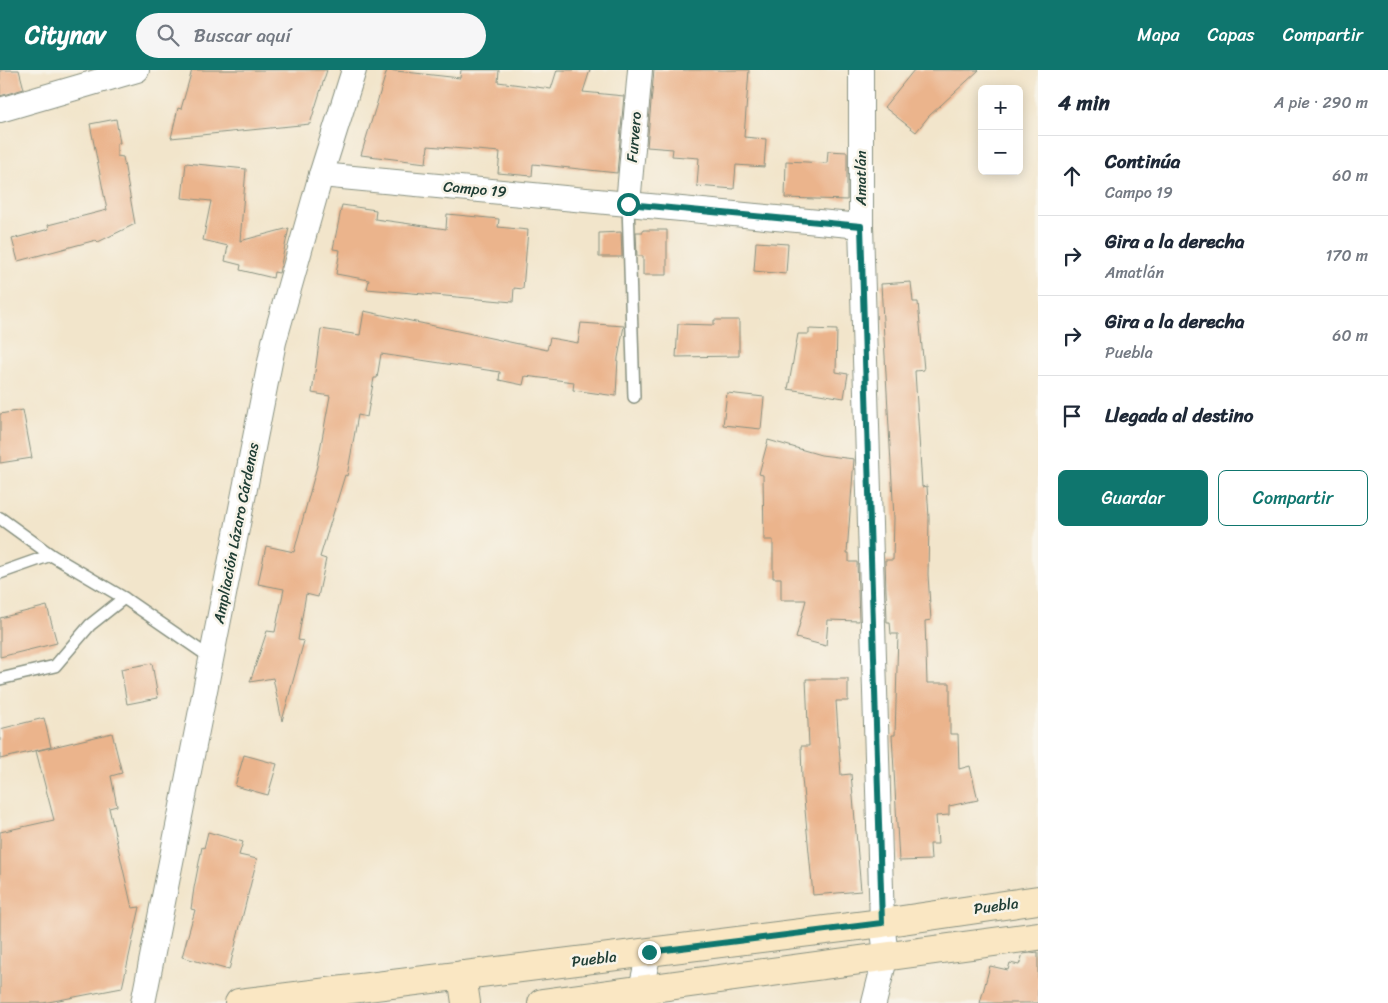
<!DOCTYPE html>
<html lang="es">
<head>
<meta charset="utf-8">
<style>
	body { margin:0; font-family:Sriracha,sans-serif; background:#f6f6f7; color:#1f2937 }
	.controls { position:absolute; right:15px; top:15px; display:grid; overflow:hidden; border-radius:8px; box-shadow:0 2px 12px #0003 }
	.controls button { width:45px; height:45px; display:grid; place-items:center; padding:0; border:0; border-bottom:1px solid #e0e1e3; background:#fff; color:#1f2937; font:25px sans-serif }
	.stop { position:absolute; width:15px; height:15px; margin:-11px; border:4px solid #0f766e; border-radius:50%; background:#fff }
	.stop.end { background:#0f766e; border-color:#fff; box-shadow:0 1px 5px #0008 }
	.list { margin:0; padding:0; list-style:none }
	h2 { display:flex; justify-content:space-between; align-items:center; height:65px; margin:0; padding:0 20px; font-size:21px }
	h2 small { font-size:16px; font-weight:400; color:#747a83 }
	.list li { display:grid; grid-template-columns:32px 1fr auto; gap:15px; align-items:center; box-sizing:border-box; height:80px; padding:0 20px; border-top:1px solid #e0e1e3 }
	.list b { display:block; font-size:19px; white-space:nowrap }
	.list p { margin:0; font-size:16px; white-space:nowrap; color:#747a83 }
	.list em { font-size:16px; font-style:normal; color:#747a83 }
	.actions { display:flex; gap:10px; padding:15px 20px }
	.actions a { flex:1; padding:11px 0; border:1px solid #0f766e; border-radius:8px; text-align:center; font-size:18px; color:#0f766e }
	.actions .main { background:#0f766e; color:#fff }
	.icon { flex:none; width:28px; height:28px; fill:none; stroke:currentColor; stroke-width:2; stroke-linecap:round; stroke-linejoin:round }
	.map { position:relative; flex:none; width:1038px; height:933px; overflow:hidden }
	header { display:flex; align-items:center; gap:30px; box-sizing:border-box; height:70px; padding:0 25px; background:#0f766e; color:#fff }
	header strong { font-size:24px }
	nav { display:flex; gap:28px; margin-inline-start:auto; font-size:18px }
	.search { width:350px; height:45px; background:#f6f6f7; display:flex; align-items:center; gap:12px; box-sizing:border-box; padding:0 18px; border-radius:28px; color:#747a83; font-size:19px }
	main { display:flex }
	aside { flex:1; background:#fff }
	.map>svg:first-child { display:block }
</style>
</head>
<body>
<header>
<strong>Citynav</strong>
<div class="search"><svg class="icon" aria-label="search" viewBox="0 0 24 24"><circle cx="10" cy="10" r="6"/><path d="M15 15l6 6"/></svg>Buscar aquí</div>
<nav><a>Mapa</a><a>Capas</a><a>Compartir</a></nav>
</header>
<main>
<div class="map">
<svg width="1038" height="933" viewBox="0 0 1038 933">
	<rect width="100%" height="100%" fill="#f7f3e8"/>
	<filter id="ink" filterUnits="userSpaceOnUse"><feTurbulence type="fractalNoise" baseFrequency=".02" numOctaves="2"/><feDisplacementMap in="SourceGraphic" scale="10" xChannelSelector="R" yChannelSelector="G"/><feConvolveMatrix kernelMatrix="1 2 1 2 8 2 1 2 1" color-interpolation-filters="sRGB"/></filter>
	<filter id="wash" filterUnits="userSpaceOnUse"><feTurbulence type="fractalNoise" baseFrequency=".0096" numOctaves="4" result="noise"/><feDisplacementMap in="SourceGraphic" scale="20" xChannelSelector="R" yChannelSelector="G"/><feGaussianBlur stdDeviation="1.12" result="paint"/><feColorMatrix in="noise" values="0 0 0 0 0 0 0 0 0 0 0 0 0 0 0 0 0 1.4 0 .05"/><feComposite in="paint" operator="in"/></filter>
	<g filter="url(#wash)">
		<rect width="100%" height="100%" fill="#f2e5cb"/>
		<g id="blocks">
			<g fill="#ebb48c">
				<polygon points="0,0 19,0 24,19 0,26"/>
				<polygon points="192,0 327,0 310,54 171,68 178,38 181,39"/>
				<polygon points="387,0 460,8 461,0 499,0 498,12 551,19 557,0 590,0 583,22 624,26 617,103 533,94 532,106 498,103 500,82 428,76 426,93 361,85"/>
				<polygon points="654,0 749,0 744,67 766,69 764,97 736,95 734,119 697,116 699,88 672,86 673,79 647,77"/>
				<polygon points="914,0 979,0 929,46 916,62 884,37"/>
				<polygon points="116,49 120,73 117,73 117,86 123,87 135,154 98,172 96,170 18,191 12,169 49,159 48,155 107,140 90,54"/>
				<polygon points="828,81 847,82 847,130 785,128 786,91 827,93"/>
				<polygon points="186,93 246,99 240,171 289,158 279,203 274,202 273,208 240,200 241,195 225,191 228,176 203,170 211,131 182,128"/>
				<polygon points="342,135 376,140 375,149 446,159 447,144 499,149 498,157 528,160 523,219 514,218 513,232 367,219 369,210 336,204 340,180 333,179"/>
				<polygon points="643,160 667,160 667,205 643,205 643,186 637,186 636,162 643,162"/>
				<polygon points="621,162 622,187 599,187 599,163"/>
				<polygon points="756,172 788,174 786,204 754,201"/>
				<polygon points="911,212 913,232 918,232 924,300 915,301 922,417 927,416 929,448 928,505 931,550 925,551 927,613 950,613 950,664 958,664 959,699 970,696 978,730 949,736 949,745 936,746 938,774 930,774 931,790 899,791 892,665 895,665 898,564 891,564 890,552 887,552 885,490 893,490 894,448 881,214"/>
				<polygon points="364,241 547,280 550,268 578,273 581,253 624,256 618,288 616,326 573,320 574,312 525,306 523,315 499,310 500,302 381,284 377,308 374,308 367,347 358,345 347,406 345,405 320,487 326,489 318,527 306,524 298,570 304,571 282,651 273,608 250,612 267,561 275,562 284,519 258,514 266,476 294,482 317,396 330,326 312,323 321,259 360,265"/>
				<polygon points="714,250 739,250 739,286 676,287 678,254 714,255"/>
				<polygon points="809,259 837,260 836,302 848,304 844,328 788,319 798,264 809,264"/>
				<polygon points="727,323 764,327 761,359 723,355"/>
				<polygon points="23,340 32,388 0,393 0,344"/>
				<polygon points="768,370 821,385 854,389 847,483 849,483 849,492 857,492 859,551 828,550 826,576 796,568 806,530 781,530 781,508 773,508 773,470 764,470 763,405 759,404"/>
				<polygon points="47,536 57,573 0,587 0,548"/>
				<polygon points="152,593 158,628 127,634 121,599"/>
				<polygon points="806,609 848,609 848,631 836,631 841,705 851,704 852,715 861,821 813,825 802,708 801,676 809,676"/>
				<polygon points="44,648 51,677 0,689 0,659"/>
				<polygon points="112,663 122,703 111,706 117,736 109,738 132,838 140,837 122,918 43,933 0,933 0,762 54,750 36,681"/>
				<polygon points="244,685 277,694 268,725 235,716"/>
				<polygon points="208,762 243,772 239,785 257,789 229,900 182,887 195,840 191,839 194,818 202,777 204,778"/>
				<polygon points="1038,882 1038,933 980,933 990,896 1008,900 1010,893 1019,895 1023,884"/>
			</g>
		</g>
	</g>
	<g filter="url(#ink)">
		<use href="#blocks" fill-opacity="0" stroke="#889180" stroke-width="1"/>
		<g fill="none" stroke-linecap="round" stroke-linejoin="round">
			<g stroke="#889180" stroke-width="14">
				<g id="service">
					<polyline points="628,134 634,327"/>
					<polyline points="0,448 51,485 124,528 211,588"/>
					<polyline points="0,503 51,485"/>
					<polyline points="0,609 55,596 90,555 124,528"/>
				</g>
			</g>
			<g stroke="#889180" stroke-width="26">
				<g id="minor">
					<polyline points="861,0 861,156 882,853 886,885 874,933"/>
					<polyline points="0,40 137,0"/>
					<polyline points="321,105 861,156"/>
					<polyline points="628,134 640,0"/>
					<polyline points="143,933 274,272 321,105 354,0"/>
					<polyline points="638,933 649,882"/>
				</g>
			</g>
			<g stroke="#889180" stroke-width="30">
				<g id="secondary">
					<polyline points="462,905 466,933"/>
					<polyline points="239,933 882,853 1038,830"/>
					<polyline points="542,933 1038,866"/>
				</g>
			</g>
			<use href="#service" stroke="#fff" stroke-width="11"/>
			<use href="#minor" stroke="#fff" stroke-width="24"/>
			<use href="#secondary" stroke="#fae7c3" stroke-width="28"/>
		</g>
	</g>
	<g fill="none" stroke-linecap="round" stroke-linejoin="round" filter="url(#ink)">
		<polyline stroke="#0f766e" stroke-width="6" points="628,134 861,156 882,853 649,882"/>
	</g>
	<g text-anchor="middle" stroke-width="5" stroke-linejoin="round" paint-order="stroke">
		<g font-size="15" fill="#1f3d34" stroke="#f7f3e8">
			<text transform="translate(634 67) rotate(-85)" y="5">Furvero</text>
			<text transform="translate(861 108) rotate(-90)" y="5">Amatlán</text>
			<text transform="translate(475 119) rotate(5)" y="5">Campo 19</text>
			<text transform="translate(236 463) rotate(-79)" y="5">Ampliación Lázaro Cárdenas</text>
			<text transform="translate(996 836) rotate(-8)" y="5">Puebla</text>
			<text transform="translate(594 889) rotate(-7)" y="5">Puebla</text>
		</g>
	</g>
</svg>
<div class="controls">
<button>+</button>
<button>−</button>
</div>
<div class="stop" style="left:628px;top:134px"></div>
<div class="stop end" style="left:649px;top:882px"></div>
</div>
<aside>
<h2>4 min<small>A pie · 290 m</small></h2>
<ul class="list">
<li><svg class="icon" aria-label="ahead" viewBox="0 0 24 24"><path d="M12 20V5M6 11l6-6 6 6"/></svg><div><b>Continúa</b><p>Campo 19</p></div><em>60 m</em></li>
<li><svg class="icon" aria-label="right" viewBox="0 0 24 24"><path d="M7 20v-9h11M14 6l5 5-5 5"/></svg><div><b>Gira a la derecha</b><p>Amatlán</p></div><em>170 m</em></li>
<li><svg class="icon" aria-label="right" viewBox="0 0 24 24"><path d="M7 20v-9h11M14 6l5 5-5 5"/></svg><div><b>Gira a la derecha</b><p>Puebla</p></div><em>60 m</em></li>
<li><svg class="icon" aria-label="arrive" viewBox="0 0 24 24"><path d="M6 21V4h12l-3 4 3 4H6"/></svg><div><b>Llegada al destino</b></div></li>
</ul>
<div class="actions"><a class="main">Guardar</a><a>Compartir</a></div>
</aside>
</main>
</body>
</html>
